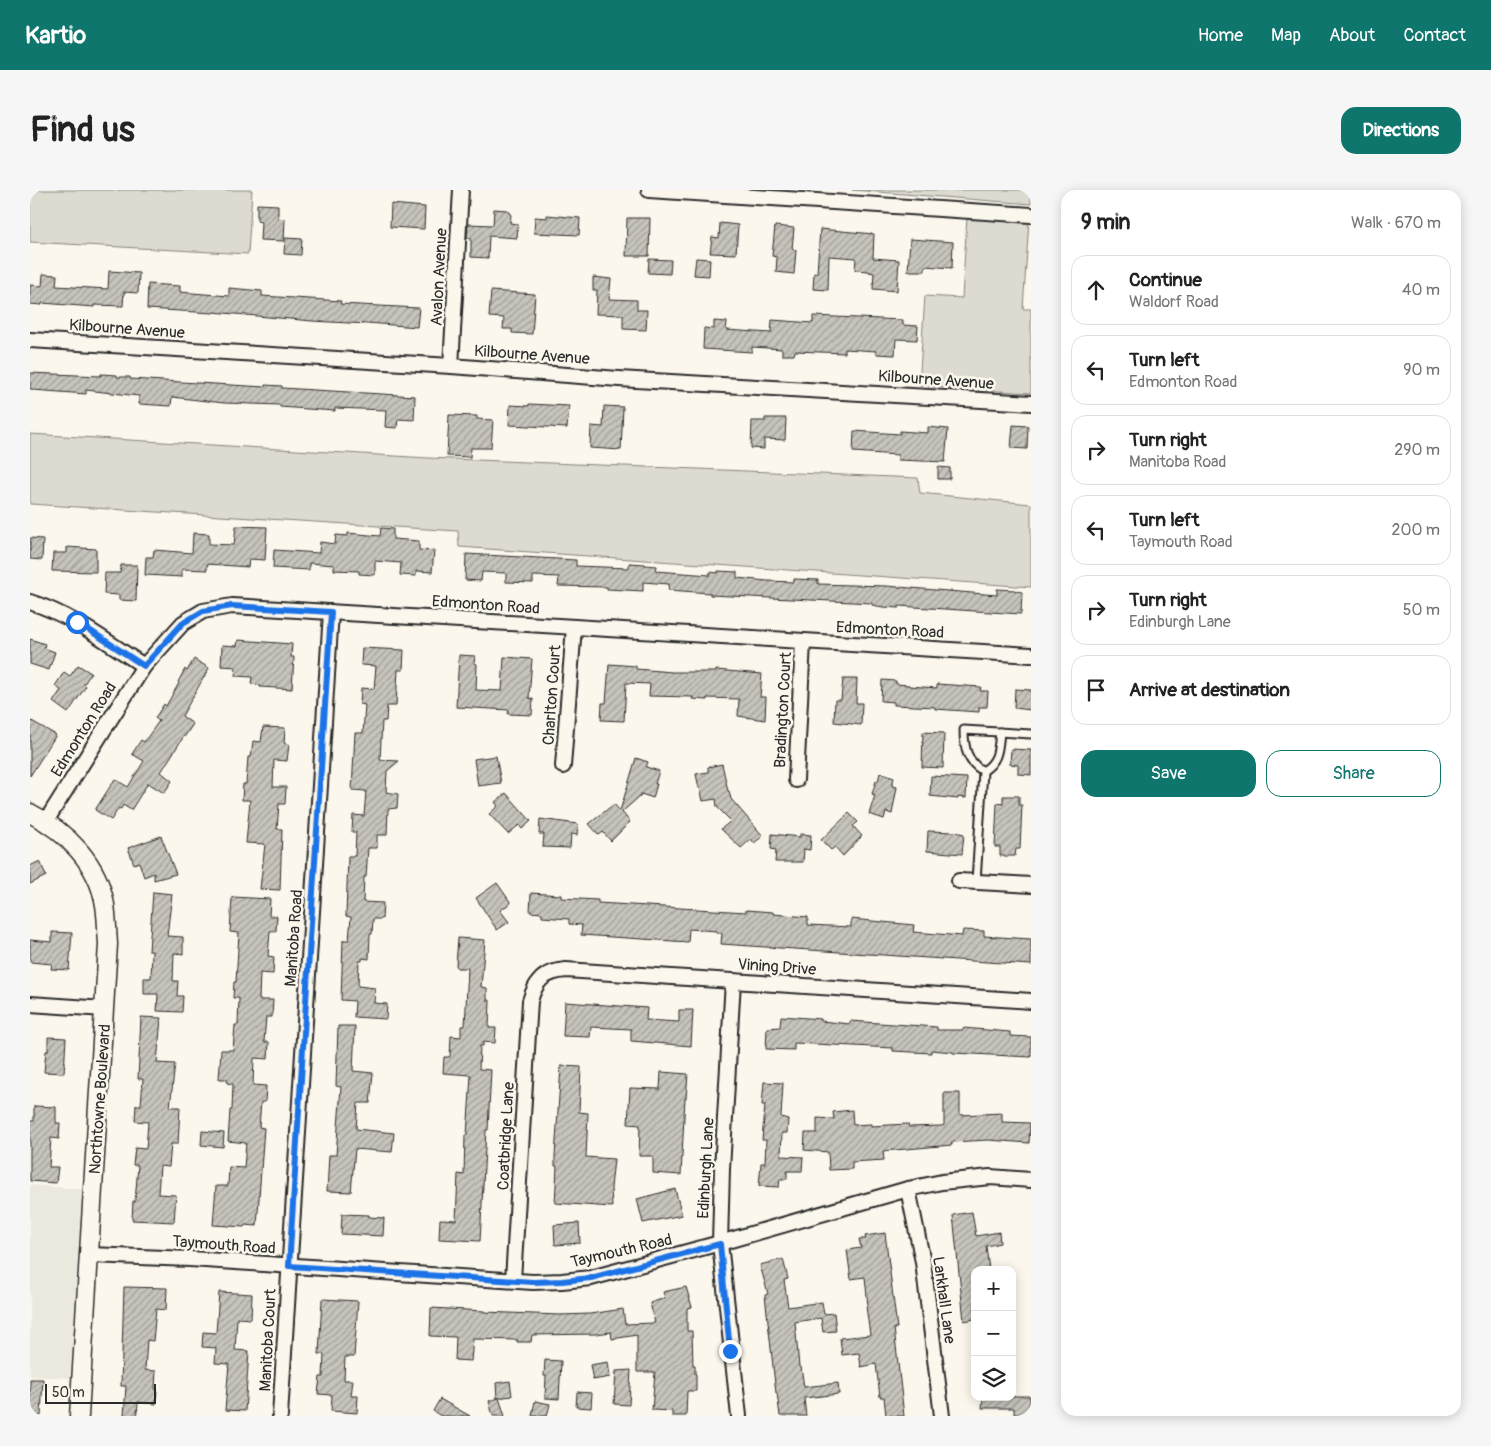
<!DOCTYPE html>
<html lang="en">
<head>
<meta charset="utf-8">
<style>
	body { margin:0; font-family:Pangolin,sans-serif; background:#f6f6f6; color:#222 }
	.controls { position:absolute; right:15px; bottom:15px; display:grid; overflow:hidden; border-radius:10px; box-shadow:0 2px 12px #0003 }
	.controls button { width:45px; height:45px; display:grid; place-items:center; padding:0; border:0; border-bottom:1px solid #e0e0e0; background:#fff; color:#222; font:25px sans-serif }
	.scale { position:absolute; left:15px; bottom:12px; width:111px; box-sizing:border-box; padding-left:5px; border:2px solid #2b2b2b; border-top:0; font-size:14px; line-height:18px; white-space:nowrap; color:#2b2b2b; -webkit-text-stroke:4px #fbf7ec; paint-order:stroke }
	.stop { position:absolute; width:15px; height:15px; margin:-11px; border:4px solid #1a73e8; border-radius:50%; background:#fff }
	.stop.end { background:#1a73e8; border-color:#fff; box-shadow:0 1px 5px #0008 }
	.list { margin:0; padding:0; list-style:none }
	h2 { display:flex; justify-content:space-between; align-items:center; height:65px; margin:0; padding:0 20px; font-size:21px }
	h2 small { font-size:16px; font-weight:400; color:#767676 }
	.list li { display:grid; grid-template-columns:32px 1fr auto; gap:15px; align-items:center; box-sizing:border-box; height:70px; margin:0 10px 10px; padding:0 10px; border:1px solid #e0e0e0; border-radius:15px }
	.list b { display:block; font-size:19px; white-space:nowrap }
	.list p { margin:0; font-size:16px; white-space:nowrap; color:#767676 }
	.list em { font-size:16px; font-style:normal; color:#767676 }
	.actions { display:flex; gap:10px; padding:15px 20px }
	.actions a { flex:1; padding:11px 0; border:1px solid #0f766e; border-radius:15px; text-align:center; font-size:18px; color:#0f766e }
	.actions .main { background:#0f766e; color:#fff }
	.icon { flex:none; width:28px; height:28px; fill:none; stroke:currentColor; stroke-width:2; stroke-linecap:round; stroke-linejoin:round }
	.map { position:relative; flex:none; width:1001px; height:1226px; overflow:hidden; border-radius:15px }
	header { display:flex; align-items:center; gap:30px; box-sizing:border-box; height:70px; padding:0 25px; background:#0f766e; color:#fff }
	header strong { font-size:24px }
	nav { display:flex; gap:28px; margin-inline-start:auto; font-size:18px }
	.intro { display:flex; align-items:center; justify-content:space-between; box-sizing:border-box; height:120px; padding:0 30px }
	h1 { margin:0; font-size:35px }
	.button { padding:12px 22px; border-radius:15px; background:#0f766e; color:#fff; font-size:18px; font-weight:700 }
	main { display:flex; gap:30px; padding:0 30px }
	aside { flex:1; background:#fff; border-radius:15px; box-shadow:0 2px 12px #0003 }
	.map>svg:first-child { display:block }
</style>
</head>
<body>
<header>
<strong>Kartio</strong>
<nav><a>Home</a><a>Map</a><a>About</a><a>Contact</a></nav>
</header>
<div class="intro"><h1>Find us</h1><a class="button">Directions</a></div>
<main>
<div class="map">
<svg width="1001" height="1226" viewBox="0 0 1001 1226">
	<defs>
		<pattern id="building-hatch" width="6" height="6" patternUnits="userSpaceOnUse" patternTransform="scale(1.25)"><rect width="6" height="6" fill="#c7c4bc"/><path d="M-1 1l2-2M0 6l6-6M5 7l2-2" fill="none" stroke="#a29f99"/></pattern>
	</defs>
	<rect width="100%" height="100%" fill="#fbf7ec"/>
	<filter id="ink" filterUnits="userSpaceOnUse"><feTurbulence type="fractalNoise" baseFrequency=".02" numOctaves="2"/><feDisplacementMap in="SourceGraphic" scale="10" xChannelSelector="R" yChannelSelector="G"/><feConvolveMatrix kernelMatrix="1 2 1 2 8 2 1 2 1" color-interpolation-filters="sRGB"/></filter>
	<g filter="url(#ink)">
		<polygon fill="#ebe8de" points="0,995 52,999 40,1188 0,1186"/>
		<g fill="#dddad0" stroke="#84827e">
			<polygon points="0,0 222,0 218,64 0,52"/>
			<polygon points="822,0 1001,0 1001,14"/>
			<polygon points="937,27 999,31 993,119 1001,119 1001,203 889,196 895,106 932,108"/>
			<polygon points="0,244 398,268 888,288 890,303 1001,314 1001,397 429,357 428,341 0,314"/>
		</g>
		<g fill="url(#building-hatch)" stroke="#2b2b2b">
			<polygon points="227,14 248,15 248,28 255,29 254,51 230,50 231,32 227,31"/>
			<polygon points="361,14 395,17 394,39 360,37"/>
			<polygon points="464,19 477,20 481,25 480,33 488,34 487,48 459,46 458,68 441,67 441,48 437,48 438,34 463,35"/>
			<polygon points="517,25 550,28 549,45 504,43 505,27 517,28"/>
			<polygon points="597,28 620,28 619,66 596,66"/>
			<polygon points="690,33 708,35 706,64 680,63 682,47 689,48"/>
			<polygon points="745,36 764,38 762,59 766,60 764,84 746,82 747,67 742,66"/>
			<polygon points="790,39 844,44 843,68 869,70 867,101 843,99 844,83 839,82 839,81 825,80 826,68 799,66 798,100 783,99 784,83 787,83"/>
			<polygon points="255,48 272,49 271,65 254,64"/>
			<polygon points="880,49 923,52 922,78 895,76 895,81 878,81"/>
			<polygon points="666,68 680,69 679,86 664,85"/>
			<polygon points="619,69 641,70 640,84 618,83"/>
			<polygon points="79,81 109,83 108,103 94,102 93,116 64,115 64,117 12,113 12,115 0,114 0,95 12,96 13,84 27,85 26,96 78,99"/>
			<polygon points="563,87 581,89 579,109 607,110 607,120 617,120 616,140 593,139 593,125 566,124 567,100 563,100"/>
			<polygon points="118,94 150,96 150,102 199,106 199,98 232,101 232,106 311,111 310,114 389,118 387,137 338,133 338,134 282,131 183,122 183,123 117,119"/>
			<polygon points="461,101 505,104 502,144 482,143 482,139 473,139 474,128 459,127"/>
			<polygon points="783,126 873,130 873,135 888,136 887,150 866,149 865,165 846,164 846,161 815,159 815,163 765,161 764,165 752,165 752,159 722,157 722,162 673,159 674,138 684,139 684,131 697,132 696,140 741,143 742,130 783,133"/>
			<polygon points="0,183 71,186 71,184 87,185 87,187 100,187 100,189 235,197 235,195 252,196 252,198 385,206 384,230 368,229 367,238 355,237 356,220 305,218 305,221 250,217 250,215 194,213 142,207 141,216 109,214 109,206 56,200 56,204 3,200 3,199 0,199"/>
			<polygon points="499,214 539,216 537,238 479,235 480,215 499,216"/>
			<polygon points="574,216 593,217 591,260 560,258 561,236 573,237"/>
			<polygon points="419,225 447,226 447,229 463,230 461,258 441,258 440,267 417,266"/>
			<polygon points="735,228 756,228 755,250 734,249 734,259 721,258 722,231 735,231"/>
			<polygon points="983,235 998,236 997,259 981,258"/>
			<polygon points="898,237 918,239 915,272 868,270 868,265 823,262 824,241 870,244 870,241 898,243"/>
			<polygon points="908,277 920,278 920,289 908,289"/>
			<polygon points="206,336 237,337 235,370 219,369 218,377 177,374 177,380 152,379 152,387 115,385 116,367 123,367 124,360 162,363 163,343 179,344 179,354 204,355"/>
			<polygon points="351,338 363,339 363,349 389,351 389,360 404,361 402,382 386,381 386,386 370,385 371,373 345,371 345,385 329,384 329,381 304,380 304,375 279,373 279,380 243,378 244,360 289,363 290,352 305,354 306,345 318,346 318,343 350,346"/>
			<polygon points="0,348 13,349 12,370 0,369"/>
			<polygon points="37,357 66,359 66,382 22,381 23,363 37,363"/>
			<polygon points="436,364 546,370 546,376 599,378 599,373 615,374 615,375 627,376 626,381 680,385 680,382 688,383 688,381 707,382 707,388 737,391 764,392 764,389 788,390 788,394 856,396 967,405 967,399 985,400 985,401 992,402 991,424 869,416 869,418 853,417 842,415 842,413 680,405 680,403 638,400 639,394 613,392 613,401 577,399 577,397 528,396 529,387 503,386 503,393 476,392 476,383 452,382 451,391 435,390"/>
			<polygon points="91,375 107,375 106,411 89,410 89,405 74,404 75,383 90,383"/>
			<polygon points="0,449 15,454 14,458 25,462 19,480 0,474"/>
			<polygon points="208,450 262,454 261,467 264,467 262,499 230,497 230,495 221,494 222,487 205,486 206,477 191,476 192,455 207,456"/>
			<polygon points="332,458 374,460 373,480 368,480 366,516 357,516 356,531 352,531 350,570 369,571 357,581 356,602 368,604 367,618 358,619 357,645 347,645 347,658 338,658 336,687 334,687 333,712 353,713 352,729 343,729 342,744 340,744 339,769 332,768 332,771 329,771 328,796 345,798 344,813 357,814 356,829 324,827 325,811 311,810 313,750 319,750 321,727 316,726 318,666 325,666 326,642 322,642 323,625 334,626 336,601 322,600 325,543 333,543 335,515 330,514 331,498 344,499 346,476 331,475"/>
			<polygon points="429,465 445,466 444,473 447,474 446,500 472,501 474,467 502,469 499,508 503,509 502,525 478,524 479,520 426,517"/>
			<polygon points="164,469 179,478 152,526 163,534 155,546 154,546 131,582 142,591 134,603 118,593 101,620 93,615 91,619 89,618 81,630 65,620 85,589 98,597 114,571 102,564 111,550 114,552 129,531 125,528 134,514 136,516 149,493 148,492 155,479 157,481"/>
			<polygon points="579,474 606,476 606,479 642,482 686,482 686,480 732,484 730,507 736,507 735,530 708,526 709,509 677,508 677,510 662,509 663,507 619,506 620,494 596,493 594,531 571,530 572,513 576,513"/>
			<polygon points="48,475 61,483 54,494 56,496 38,523 23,512 31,500 25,496 34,482 40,486"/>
			<polygon points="813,489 827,489 826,513 832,513 831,535 804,532 805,510 811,510"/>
			<polygon points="852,490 866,491 866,494 879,495 879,496 907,498 907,494 951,497 950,501 958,501 957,517 949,517 949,522 905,519 905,517 864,515 864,512 851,511"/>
			<polygon points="985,499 1001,500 1001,520 984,518"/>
			<polygon points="0,530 26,545 0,586"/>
			<polygon points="233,537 255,538 254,553 259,554 257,571 244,570 243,597 256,597 255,614 249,614 247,639 252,639 250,700 230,699 235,654 216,653 220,610 212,610 213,594 216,594 218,567 221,567 223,551 231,552"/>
			<polygon points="893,542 914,543 913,578 892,577"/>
			<polygon points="981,559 1001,560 1001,585 988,584 988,575 980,574"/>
			<polygon points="466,566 471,593 448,596 444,569"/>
			<polygon points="606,568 618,572 616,577 629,581 625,594 627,594 623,608 611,604 610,606 592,622 600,632 581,651 573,642 569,645 559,634 584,614 590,621"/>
			<polygon points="692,574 698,601 699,601 701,609 733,646 724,653 721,649 711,658 691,639 701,631 687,617 686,609 673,611 670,597 669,598 666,584 678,582 678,577"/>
			<polygon points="850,583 864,588 862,596 867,597 862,624 856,622 854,629 839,624 845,605 842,604 846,591 848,591"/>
			<polygon points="901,586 937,588 936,608 928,607 928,609 900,606"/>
			<polygon points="476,603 501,631 492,639 489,635 478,644 459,624 468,616 465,612"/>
			<polygon points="973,606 989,606 989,615 992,615 990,659 986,659 985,666 970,666 970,657 965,657 967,613 973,614"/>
			<polygon points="819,623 828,632 823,636 832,646 813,666 805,657 801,660 791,650"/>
			<polygon points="510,629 548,634 547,645 541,644 540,658 513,657 514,644 509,644"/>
			<polygon points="898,641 925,642 934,644 932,664 897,661"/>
			<polygon points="742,644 770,647 770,644 781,645 780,660 774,659 773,672 745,672 746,660 741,659"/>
			<polygon points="131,646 146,684 124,690 124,683 114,687 109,672 104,674 98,658"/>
			<polygon points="10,671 16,686 0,694 0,676"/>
			<polygon points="467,693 481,713 470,720 479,732 467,740 446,708"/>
			<polygon points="123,702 142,704 137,746 153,747 153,764 144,763 143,791 148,791 147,806 153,806 152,822 127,821 128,804 114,804 114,788 121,788 122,761 119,761"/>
			<polygon points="501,703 531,705 531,708 568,710 568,713 716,722 716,720 743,722 743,724 778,727 778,735 821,737 821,729 884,735 883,742 909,744 932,746 933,740 954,741 954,746 1001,749 1001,775 691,754 692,743 687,743 687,741 659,739 658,752 551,745 552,735 539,734 539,729 512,727 512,723 500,722"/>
			<polygon points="202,707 240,709 239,726 247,726 246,741 240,741 238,766 244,767 243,784 230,783 229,810 243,810 242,827 236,827 234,852 239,852 238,869 224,868 223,895 236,896 235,912 231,912 229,937 234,938 227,1036 215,1035 214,1037 183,1035 186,996 198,996 199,977 214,978 216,953 198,951 200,920 202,920 203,894 197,893 197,889 189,889 191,860 203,860 205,835 208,835 209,808 203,808 204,792 206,792 209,743 200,742"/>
			<polygon points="22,742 42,743 39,780 21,779 22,774 0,772 0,750 22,752"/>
			<polygon points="428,748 455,750 451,797 457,798 457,810 460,810 459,838 466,838 465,853 453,852 453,856 450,856 449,879 461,880 458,940 456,940 450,1051 409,1049 410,1029 426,1030 428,984 434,985 435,945 437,945 439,916 441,885 413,883 414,867 420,867 421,846 431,847 431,836 435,836 438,778 427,778 426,775"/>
			<polygon points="535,812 617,818 616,830 649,832 649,820 663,820 661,856 601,851 601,839 561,837 560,847 533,846"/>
			<polygon points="751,826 791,829 791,831 820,834 820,831 907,837 907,840 933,840 933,838 980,842 980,846 1001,847 1001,867 923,863 923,862 901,860 901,863 863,861 863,858 764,853 764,860 736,859 737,838 750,837"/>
			<polygon points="111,827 131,828 127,873 145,874 140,917 150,917 148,954 141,954 139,977 130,976 128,1004 146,1005 144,1032 102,1030 103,1011 105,1012 108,975 103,975 105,958 116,959 118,932 105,931 106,915 111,915 113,889 108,889"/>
			<polygon points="308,836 325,836 323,881 343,883 340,913 328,913 326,939 364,943 362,962 325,959 321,1002 297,1001 299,965 306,965 311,897 306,896"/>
			<polygon points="18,847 36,848 34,883 14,882 16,861 18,861"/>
			<polygon points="531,876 551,877 549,922 558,923 556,967 584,969 581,998 582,1017 525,1013 527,976 525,976 525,966"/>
			<polygon points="631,882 658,884 656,908 655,908 651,985 623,983 623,966 609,966 610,935 598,934 600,898 630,899"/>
			<polygon points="734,892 753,893 751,927 758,929 757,943 752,943 751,966 773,967 772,981 757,981 757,989 750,989 749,997 729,996 731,973 735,973 736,950 732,950 735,915 732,915"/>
			<polygon points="914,903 930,903 930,925 972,923 972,932 1000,933 999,953 958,950 922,952 922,955 853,961 854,970 822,972 822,979 799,980 798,962 774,960 775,943 787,943 787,928 804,929 803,922 822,920 823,935 841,934 841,936 878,934 879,937 911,936 914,935"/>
			<polygon points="4,916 26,917 26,933 30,933 29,949 21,948 19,977 28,977 26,993 0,991 0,931 4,931"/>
			<polygon points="172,941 194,943 193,957 171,955"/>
			<polygon points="645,999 652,1025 613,1033 607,1009"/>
			<polygon points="942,1022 946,1046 969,1042 970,1053 956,1056 959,1080 945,1080 945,1129 934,1131 923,1025"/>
			<polygon points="312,1024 339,1025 339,1027 354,1028 353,1046 311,1044"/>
			<polygon points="549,1033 550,1053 525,1055 524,1035"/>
			<polygon points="855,1043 867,1138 864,1138 874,1226 856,1226 854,1207 850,1207 846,1174 831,1177 829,1163 812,1165 810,1148 840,1145 836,1116 838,1116 835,1087 821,1089 817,1060 831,1058 829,1049 836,1049 835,1046"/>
			<polygon points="753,1069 758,1089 754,1090 758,1117 792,1112 794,1124 804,1123 806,1141 793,1142 791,1128 765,1132 769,1177 771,1177 774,1197 808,1193 809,1204 774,1208 776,1226 750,1226 747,1203 746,1203 735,1105 738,1104 730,1075"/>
			<polygon points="94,1097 137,1098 136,1120 126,1119 123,1151 117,1150 115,1180 126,1181 125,1199 127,1199 126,1214 108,1212 107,1226 94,1226 96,1196 91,1196"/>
			<polygon points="656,1097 662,1117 657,1118 657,1141 662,1141 663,1175 665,1175 665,1184 666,1184 666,1201 657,1201 656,1226 642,1226 642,1221 622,1220 625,1182 607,1182 607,1145 582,1149 581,1142 566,1144 502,1145 501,1152 487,1152 488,1150 443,1149 441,1171 425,1170 426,1147 400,1146 401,1118 454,1121 454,1122 529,1125 560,1124 593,1119 595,1134 625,1133 620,1113 635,1108 633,1102"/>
			<polygon points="189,1102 222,1104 221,1129 207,1128 205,1160 219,1161 215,1221 195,1220 199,1174 185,1173 186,1158 172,1157 173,1142 186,1143"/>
			<polygon points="292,1109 328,1111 324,1167 315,1167 314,1190 323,1190 321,1206 328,1206 327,1223 301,1221 302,1205 288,1204 290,1187 293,1187 294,1164 289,1164"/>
			<polygon points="515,1170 531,1171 529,1209 515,1208 516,1186 514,1186"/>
			<polygon points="578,1172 580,1187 563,1190 560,1175"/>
			<polygon points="601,1180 599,1215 584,1214 586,1181"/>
			<polygon points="0,1189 13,1189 11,1226 0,1226"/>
			<polygon points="480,1191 482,1206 467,1208 466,1193"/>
			<polygon points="547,1202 562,1203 561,1218 546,1217"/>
			<polygon points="984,1206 1000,1206 999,1224 984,1224 984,1218 952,1218 953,1207"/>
			<polygon points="469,1208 475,1226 463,1226 459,1211"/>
			<polygon points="410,1209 440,1226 411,1226 403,1221"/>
			<polygon points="505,1211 520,1214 517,1226 502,1226"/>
		</g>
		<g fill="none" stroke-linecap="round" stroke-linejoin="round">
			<g stroke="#2b2b2b" stroke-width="11">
				<g id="service">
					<path d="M 953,581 C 969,571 968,559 970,542"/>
					<path d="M 946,692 L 953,581 C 937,572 934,558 934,540 L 1001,544"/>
				</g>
			</g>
			<g stroke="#2b2b2b" stroke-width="18">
				<g id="minor">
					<polyline points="619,0 1001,25"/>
					<polyline points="0,150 421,176 589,189 1001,213"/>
					<polyline points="421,176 431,0"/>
					<path d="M 0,412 C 42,425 77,452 114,476"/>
					<polyline points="533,576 544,437"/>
					<polyline points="766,590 773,452"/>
					<polyline points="16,631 114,476 153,433 173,421 202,416 1001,465"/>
					<polyline points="929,691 1001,695"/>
					<polyline points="703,791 692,979 690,1053 709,1226"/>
					<polyline points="0,814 75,819"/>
					<polyline points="878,999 893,1072 912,1226"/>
					<polyline points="60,1065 160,1069 503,1092 532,1091 561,1088 690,1053 878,999 912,992 960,987 1001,990"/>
					<path d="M 483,1090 L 500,811 C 506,790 514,782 536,780 L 1001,811"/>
					<polyline points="250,1226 301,422"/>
				</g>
			</g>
			<g stroke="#2b2b2b" stroke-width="21">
				<path id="tertiary" d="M 0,623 C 37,642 68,673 75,715 C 77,728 77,741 78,754 L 49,1226"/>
			</g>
			<use href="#service" stroke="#fbf7ec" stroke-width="7"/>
			<use href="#minor" stroke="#fbf7ec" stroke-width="14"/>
			<use href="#tertiary" stroke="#fbf7ec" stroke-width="18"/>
		</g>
	</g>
	<g fill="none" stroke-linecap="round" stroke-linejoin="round" filter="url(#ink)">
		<polyline stroke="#1a73e8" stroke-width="6" points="47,432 114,476 153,433 173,421 202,416 301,422 259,1076 503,1092 532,1091 561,1088 690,1054 700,1161"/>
	</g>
	<g text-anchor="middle" stroke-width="5" stroke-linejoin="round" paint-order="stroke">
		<g font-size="16" fill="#2b2b2b" stroke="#fbf7ec">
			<text transform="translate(408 87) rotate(-87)" y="6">Avalon Avenue</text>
			<text transform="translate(97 138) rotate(4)" y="6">Kilbourne Avenue</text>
			<text transform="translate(502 164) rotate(4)" y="6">Kilbourne Avenue</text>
			<text transform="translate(906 189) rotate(4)" y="6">Kilbourne Avenue</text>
			<text transform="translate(456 414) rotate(4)" y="6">Edmonton Road</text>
			<text transform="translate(860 439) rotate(3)" y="6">Edmonton Road</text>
			<text transform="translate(521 505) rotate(-86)" y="6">Charlton Court</text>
			<text transform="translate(752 520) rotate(-87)" y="6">Bradington Court</text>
			<text transform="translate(53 539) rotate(-58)" y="6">Edmonton Road</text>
			<text transform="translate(263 748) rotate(-86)" y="6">Manitoba Road</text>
			<text transform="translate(747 776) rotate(4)" y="6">Vining Drive</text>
			<text transform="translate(69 909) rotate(-86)" y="6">Northtowne Boulevard</text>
			<text transform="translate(475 946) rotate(-87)" y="6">Coatbridge Lane</text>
			<text transform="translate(675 978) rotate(-87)" y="6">Edinburgh Lane</text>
			<text transform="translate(194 1054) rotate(4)" y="6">Taymouth Road</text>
			<text transform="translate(591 1060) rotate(-13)" y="6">Taymouth Road</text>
			<text transform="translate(915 1110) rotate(82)" y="6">Larkhall Lane</text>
			<text transform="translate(237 1150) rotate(-87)" y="6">Manitoba Court</text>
		</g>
	</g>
</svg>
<div class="controls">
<button>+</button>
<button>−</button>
<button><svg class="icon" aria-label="layers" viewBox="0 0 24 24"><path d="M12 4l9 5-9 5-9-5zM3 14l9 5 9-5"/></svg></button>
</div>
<div class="scale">50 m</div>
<div class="stop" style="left:47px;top:432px"></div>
<div class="stop end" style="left:700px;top:1161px"></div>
</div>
<aside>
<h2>9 min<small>Walk · 670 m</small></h2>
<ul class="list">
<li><svg class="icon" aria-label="ahead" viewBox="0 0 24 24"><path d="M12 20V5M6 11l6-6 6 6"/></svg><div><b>Continue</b><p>Waldorf Road</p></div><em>40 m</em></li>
<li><svg class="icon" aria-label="left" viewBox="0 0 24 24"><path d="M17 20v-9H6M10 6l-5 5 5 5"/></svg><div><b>Turn left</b><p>Edmonton Road</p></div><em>90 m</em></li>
<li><svg class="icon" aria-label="right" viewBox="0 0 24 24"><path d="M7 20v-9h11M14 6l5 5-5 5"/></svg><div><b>Turn right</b><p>Manitoba Road</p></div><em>290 m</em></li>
<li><svg class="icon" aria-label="left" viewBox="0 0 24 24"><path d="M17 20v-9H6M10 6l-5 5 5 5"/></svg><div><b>Turn left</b><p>Taymouth Road</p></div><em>200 m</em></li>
<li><svg class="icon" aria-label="right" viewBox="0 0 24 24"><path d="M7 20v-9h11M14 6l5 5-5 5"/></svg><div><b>Turn right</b><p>Edinburgh Lane</p></div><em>50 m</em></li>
<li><svg class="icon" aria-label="arrive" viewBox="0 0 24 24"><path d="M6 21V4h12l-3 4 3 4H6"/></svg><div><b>Arrive at destination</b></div></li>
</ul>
<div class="actions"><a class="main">Save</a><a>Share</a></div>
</aside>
</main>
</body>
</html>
